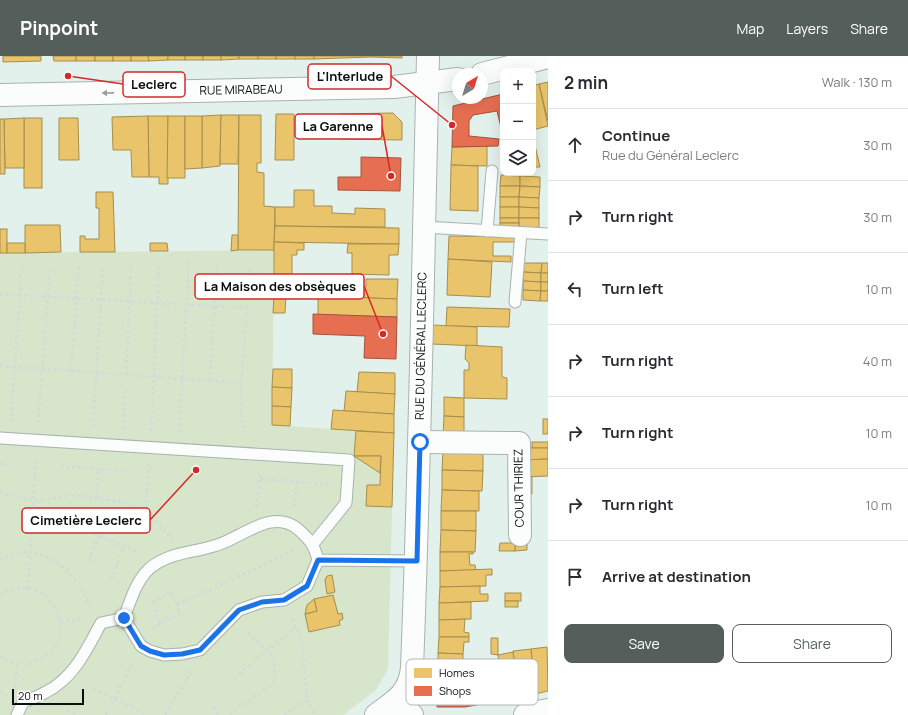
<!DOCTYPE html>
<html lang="en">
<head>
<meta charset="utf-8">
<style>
	body { margin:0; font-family:Manrope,sans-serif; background:#f2f2f3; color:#2b2b33 }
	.controls { position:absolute; right:12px; top:12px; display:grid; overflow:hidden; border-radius:8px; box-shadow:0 4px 16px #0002 }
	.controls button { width:36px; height:36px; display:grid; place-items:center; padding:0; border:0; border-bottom:1px solid #e1e1e2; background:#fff; color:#2b2b33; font:20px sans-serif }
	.compass { position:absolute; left:452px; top:12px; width:36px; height:36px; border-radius:50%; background:#fff; box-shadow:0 4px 16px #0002; rotate:38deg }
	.scale { position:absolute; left:12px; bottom:10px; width:72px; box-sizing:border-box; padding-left:4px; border:2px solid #07100d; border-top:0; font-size:11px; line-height:14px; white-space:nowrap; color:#07100d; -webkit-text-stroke:3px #fff; paint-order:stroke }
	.stop { position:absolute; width:12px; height:12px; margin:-9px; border:3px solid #1a73e8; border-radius:50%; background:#fff }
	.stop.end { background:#1a73e8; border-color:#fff; box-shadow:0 1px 4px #0008 }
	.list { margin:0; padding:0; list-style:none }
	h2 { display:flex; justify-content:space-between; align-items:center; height:52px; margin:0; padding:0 16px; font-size:17px }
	h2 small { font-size:13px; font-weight:400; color:#7c7c81 }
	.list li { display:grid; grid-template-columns:26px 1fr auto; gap:12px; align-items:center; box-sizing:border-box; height:72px; padding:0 16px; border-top:1px solid #e1e1e2 }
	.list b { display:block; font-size:15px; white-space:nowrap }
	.list p { margin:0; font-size:13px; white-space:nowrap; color:#7c7c81 }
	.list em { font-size:13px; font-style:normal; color:#7c7c81 }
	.actions { display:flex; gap:8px; padding:12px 16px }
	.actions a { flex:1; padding:9px 0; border:1px solid #545f5b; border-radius:8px; text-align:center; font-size:14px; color:#545f5b }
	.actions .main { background:#545f5b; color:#fff }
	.icon { flex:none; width:22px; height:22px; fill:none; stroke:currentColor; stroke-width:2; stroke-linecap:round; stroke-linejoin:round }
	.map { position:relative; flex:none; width:548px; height:659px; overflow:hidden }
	header { display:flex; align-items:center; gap:24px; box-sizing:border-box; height:56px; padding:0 20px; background:#545f5b; color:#fff }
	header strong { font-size:19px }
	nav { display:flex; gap:22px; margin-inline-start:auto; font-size:14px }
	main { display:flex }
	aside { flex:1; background:#fff }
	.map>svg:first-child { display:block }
</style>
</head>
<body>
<header>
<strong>Pinpoint</strong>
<nav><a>Map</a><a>Layers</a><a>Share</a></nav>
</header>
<main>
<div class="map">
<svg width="548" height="659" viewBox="0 0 548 659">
	<rect width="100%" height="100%" fill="#e3f1ec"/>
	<polygon fill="#d7e5ca" points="274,194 272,369 394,377 388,613 376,634 343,659 0,659 0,197"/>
	<g fill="#e9c46a" stroke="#a58e4e">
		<polygon points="3,0 41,0 41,5 3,6"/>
		<polygon points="53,0 76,0 76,5 54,5"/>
		<rect x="76" y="0" width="19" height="5"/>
		<rect x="95" y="0" width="18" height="5"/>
		<rect x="113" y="0" width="18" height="5"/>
		<polygon points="131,0 148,0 149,5 131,5"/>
		<polygon points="148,0 168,0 168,4 149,5"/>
		<rect x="168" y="0" width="17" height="4"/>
		<rect x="185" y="0" width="18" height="4"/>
		<rect x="203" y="0" width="18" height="4"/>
		<polygon points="221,0 239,0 239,3 221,4"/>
		<rect x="239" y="0" width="19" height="3"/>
		<rect x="258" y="0" width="18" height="3"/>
		<rect x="276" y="0" width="19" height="3"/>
		<rect x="295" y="0" width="19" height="3"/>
		<polygon points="314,0 402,0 402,2 371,1 314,3"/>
		<polygon points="548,26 548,65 539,28"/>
		<polygon points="539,28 548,70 533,74 533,30"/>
		<polygon points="393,57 402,66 402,84 339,83 340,58"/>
		<polygon points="276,58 294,58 294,104 275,104"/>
		<polygon points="221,59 220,110 202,112 202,60"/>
		<polygon points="221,59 239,59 238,108 220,108"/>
		<polygon points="239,59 261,59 261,107 257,107 257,116 264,117 264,150 275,151 274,194 238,194"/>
		<polygon points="148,60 168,60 168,128 159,128 159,121 149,121"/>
		<polygon points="148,60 149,121 132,121 131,94 113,94 112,61"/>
		<polygon points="168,60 185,60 185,122 167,122"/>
		<polygon points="185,60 202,60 202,112 185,113"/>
		<rect x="24" y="62" width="18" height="70"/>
		<polygon points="24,62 24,112 5,112 4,63"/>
		<polygon points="59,62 78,62 79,104 59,104"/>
		<polygon points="0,63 4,63 5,118 0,118"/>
		<polygon points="533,81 540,111 533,111"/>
		<polygon points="487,90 487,110 451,109 452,91"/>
		<polygon points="451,109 478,110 478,155 450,154"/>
		<polygon points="501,119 520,120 520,130 500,130"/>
		<polygon points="520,120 540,121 540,131 520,130"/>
		<polygon points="500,130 520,130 519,141 500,141"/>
		<polygon points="520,130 540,131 539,142 519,141"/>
		<polygon points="294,134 314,134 314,150 332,150 332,157 355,158 355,152 385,153 385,171 275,170 275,151 294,151"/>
		<polygon points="96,136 113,136 115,196 80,196 80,180 85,180 85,183 99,183 99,152 96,152"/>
		<rect x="500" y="141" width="19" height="10"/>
		<polygon points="519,141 539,142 539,152 519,151"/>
		<rect x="500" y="151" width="19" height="11"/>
		<polygon points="519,151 539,152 539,162 519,162"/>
		<rect x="500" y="162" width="19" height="5"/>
		<rect x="519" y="162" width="20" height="10"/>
		<rect x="500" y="167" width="19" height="5"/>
		<polygon points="25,169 60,169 61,196 25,197"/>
		<polygon points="275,170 399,172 399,188 274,186"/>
		<rect x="0" y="173" width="7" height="24"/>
		<polygon points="232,179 238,179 238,194 231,195"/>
		<polygon points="449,180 515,181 515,186 493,186 493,200 511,200 511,206 448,203"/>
		<polygon points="274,186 304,187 304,194 297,194 297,199 292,199 292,221 274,221"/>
		<rect x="7" y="187" width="18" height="10"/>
		<polygon points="150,187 167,187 168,195 150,195"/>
		<polygon points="348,188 399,188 398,199 389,199 389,219 352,218 352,197 347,197"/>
		<polygon points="448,203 492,206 490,241 447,239"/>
		<polygon points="523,207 542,207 541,217 523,216"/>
		<polygon points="542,207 548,207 548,217 541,217"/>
		<polygon points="523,216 541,217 541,226 523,225"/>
		<rect x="541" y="217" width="7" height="9"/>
		<polygon points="366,223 398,223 397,243 323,240 323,233 345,234 345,230 366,231"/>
		<polygon points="523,225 541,226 541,235 523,234"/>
		<rect x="541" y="226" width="7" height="9"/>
		<polygon points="523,234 541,235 540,245 523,244"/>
		<polygon points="541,235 548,235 548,245 540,245"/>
		<polygon points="274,239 286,239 285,257 273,257"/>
		<polygon points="318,240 397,243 397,261 318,259"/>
		<polygon points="447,251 510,253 509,271 446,270"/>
		<polygon points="432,269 477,271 477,290 432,288"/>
		<polygon points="466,289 502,291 502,321 507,322 507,343 464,342 464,314 469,314 469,307 465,303"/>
		<polygon points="273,313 292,313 292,332 272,331"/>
		<polygon points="359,316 395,317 395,338 357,336"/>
		<polygon points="272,331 292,332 291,351 272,350"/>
		<polygon points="346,335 395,338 394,358 344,355"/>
		<polygon points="444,341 464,342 464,361 444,360"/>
		<polygon points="272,350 291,351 290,370 272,369"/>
		<polygon points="333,354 394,358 394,377 331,373"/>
		<polygon points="444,360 464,361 464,380 443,381"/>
		<rect x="543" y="363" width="5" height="15"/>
		<polygon points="356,375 394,377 392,451 366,450 367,429 380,429 381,400 354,400"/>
		<rect x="532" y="386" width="16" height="6"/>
		<polygon points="523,392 548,392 548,403 523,404"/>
		<polygon points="443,394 483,395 483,415 442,414"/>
		<polygon points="354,400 381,400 380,417"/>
		<polygon points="548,403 548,420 523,421 523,404"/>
		<polygon points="442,414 483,415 482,435 442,434"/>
		<polygon points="523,421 532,421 532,438 523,439"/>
		<polygon points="442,434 479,435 479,455 441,455"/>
		<polygon points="441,455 476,455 476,475 441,474"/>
		<polygon points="441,474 476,475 475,496 440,496"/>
		<polygon points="527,486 527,494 515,495 515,487"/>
		<polygon points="500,487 515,487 515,495 499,495"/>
		<polygon points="440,496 473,496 473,498 469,498 470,509 475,509 476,514 440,515"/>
		<polygon points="492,513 492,519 486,519 486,530 440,531 440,515"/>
		<polygon points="332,519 335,536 327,538 325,524 327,520"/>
		<polygon points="480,530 480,538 488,538 488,545 439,547 440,531"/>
		<rect x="505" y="537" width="16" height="8"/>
		<polygon points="333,539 338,558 342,557 343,563 339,565 340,569 309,576 305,558 317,555 314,543"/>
		<polygon points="314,543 317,555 305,558 307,549"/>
		<rect x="505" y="545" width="13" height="6"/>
		<polygon points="471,546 471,563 439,564 439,547"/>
		<polygon points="465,563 464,576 469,577 469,581 439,581 439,564"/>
		<polygon points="439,581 469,581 469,586 464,586 463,598 438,597"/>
		<polygon points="491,582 498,582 498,599 491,598"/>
		<polygon points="547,591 548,635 535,638 531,593"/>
		<polygon points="531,593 535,638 519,641 513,595"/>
		<polygon points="513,596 519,641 503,644 498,599"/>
		<polygon points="438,597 463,598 463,614 438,613"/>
	</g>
	<g fill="#e76f51" stroke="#a4523d">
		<polygon points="503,38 503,80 497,55 473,59 469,65 469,80 499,83 498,90 452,91 453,50"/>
		<polygon points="361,101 401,102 400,135 338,134 338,121 361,121"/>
		<polygon points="313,258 397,261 396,303 364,302 365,280 313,278"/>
		<polygon points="437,630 502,631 503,644 465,651 437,651"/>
	</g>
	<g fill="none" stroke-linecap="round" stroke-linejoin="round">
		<g stroke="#a8b2ae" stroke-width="13">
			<g id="service">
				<polyline points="423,171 548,178"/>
				<polyline points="487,175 492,115"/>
				<polyline points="515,246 521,177"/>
				<polyline points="0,382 349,404 346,447 313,488"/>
				<path d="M 318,504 L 307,530 L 284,544 L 262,546 L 239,554 L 200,594 L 182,598 L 164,599 L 150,595 L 141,590 L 124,562 C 130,546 136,525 149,513 C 167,497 191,497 214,490 C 241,483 273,450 299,474 C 311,485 314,489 318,504 L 417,505"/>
				<path d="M 17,659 L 23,646 C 31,643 39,640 46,636 C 74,622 87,593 101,567 L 124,562"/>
			</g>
		</g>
		<g stroke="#a8b2ae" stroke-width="24">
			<g id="minor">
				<polyline points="482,18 548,1"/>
				<polyline points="0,39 394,31 458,23"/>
				<polyline points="420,386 519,387 520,479"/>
			</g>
		</g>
		<g stroke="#a8b2ae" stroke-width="24">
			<g id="tertiary">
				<polyline points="395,645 412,659"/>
				<path d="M 376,659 C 396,644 409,638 412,612 C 420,408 423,204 428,0"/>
				<polyline points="525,659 548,654"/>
			</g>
		</g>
		<g stroke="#d5d9d8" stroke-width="2.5" stroke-dasharray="3 3" stroke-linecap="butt">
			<polyline points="0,238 247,252 241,327 241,364 249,380"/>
			<polyline points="247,252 250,212"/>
			<polyline points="0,310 241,327"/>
			<polyline points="71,315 79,210"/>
			<polyline points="126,319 131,209"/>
			<polyline points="210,325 217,205"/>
			<polyline points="11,366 22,209"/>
			<polyline points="38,367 50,212"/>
			<polyline points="93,371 103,209"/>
			<polyline points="123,373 125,334"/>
			<polyline points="151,375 159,210"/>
			<polyline points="179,376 189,205"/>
			<polyline points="0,408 12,409"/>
			<polyline points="60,410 127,415"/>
			<polyline points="260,423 329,428"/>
			<polyline points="0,437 35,445 73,439 124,446 157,466 172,483"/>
			<polyline points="96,442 99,412"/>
			<polyline points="256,451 260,417"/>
			<polyline points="294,451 297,425"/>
			<polyline points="145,459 149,408"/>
			<polyline points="67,466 140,497"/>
			<path d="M 0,504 C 8,500 21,495 30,496 C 59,500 83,526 91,553"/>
			<polyline points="89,505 99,480"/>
			<polyline points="111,524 124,490"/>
			<polyline points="28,533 36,402"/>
			<path d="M 0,539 C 47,508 88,585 35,605 C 23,610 10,608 0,600"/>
			<polyline points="60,566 83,563"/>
			<polyline points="160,567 151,547 171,537 177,549"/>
			<polyline points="152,574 160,567 180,558 177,549 295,494"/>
			<polyline points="234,622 296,571"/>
			<polyline points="15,631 17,608"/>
			<polyline points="93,633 144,657"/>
			<polyline points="0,635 7,639"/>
			<polyline points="307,644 315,659"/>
			<polyline points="213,651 219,659"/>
			<polyline points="67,654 77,659"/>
			<polyline points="106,659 133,606"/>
			<polyline points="165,659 190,618 190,615"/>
			<polyline points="229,659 275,626 274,602 246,575"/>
			<polyline points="284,659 307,644 302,584 291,560"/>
		</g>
		<use href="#service" stroke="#fbfdfc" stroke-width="11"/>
		<use href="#minor" stroke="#fbfdfc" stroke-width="22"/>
		<use href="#tertiary" stroke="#fbfdfc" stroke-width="22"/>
	</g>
	<defs><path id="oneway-solid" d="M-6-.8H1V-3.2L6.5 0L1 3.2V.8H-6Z"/></defs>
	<use fill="#999e9c" href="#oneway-solid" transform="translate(108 37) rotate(179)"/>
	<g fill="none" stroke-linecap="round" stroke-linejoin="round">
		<polyline stroke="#1a73e8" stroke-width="5" points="124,562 141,590 150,595 164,599 182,598 200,594 239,554 262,546 284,544 307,530 318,504 417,505 420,386"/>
	</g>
	<g text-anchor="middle" stroke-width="4" stroke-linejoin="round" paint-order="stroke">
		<g font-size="12" fill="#07100d" stroke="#fff">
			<text transform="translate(241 34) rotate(-1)" y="4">RUE MIRABEAU</text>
			<text transform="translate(421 290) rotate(-89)" y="4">RUE DU GÉNÉRAL LECLERC</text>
			<text transform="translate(519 432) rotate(-91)" y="4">COUR THIRIEZ</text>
		</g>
	</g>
	<rect x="406" y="603" width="132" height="46" rx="6" fill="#fff" stroke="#b5b7b6" stroke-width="1"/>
	<rect x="414" y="612" width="18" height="10" fill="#e9c46a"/>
	<rect x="414" y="630" width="18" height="10" fill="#e76f51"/>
	<g font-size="11" fill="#07100d">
		<text x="439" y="621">Homes</text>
		<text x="439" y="639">Shops</text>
	</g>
	<path fill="none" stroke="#d62828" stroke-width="1.5" d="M452 69L391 20M68 20L123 28M391 120L382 70M383 278L364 230M196 414L150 464"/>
	<g fill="#d62828" stroke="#fff" stroke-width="1.5">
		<circle cx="452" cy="69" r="4"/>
		<circle cx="68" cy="20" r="4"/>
		<circle cx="391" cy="120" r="4"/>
		<circle cx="383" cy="278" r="4"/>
		<circle cx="196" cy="414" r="4"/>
	</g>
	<g fill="#fff" stroke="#d62828" stroke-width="1.5">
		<rect x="308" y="8" width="83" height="25" rx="4"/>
		<rect x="123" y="16" width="62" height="25" rx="4"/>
		<rect x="295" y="58" width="87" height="25" rx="4"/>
		<rect x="195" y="218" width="169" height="25" rx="4"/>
		<rect x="22" y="452" width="128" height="25" rx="4"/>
	</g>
	<g font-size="13" text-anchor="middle" font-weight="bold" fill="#07100d">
		<text x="350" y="25">L'Interlude</text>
		<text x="154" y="33">Leclerc</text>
		<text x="338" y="75">La Garenne</text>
		<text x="280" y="235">La Maison des obsèques</text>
		<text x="86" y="469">Cimetière Leclerc</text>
	</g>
</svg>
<div class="controls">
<button>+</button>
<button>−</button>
<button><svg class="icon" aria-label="layers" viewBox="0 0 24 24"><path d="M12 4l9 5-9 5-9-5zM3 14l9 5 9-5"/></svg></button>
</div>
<svg class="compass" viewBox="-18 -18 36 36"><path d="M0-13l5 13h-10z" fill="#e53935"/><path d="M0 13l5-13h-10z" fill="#7c7c81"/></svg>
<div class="scale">20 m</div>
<div class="stop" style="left:420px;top:386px"></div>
<div class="stop end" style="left:124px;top:562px"></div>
</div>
<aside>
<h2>2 min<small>Walk · 130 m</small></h2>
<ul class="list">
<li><svg class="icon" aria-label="ahead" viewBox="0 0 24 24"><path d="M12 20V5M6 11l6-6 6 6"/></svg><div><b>Continue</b><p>Rue du Général Leclerc</p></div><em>30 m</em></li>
<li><svg class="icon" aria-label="right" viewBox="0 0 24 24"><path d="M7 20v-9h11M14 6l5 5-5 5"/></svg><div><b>Turn right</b></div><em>30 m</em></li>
<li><svg class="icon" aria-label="left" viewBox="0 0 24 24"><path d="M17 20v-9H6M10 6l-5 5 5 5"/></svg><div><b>Turn left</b></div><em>10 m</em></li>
<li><svg class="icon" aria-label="right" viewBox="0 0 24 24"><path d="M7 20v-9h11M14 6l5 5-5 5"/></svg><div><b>Turn right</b></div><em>40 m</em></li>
<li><svg class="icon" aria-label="right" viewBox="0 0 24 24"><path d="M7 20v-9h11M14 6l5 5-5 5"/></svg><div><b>Turn right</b></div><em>10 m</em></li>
<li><svg class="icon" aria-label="right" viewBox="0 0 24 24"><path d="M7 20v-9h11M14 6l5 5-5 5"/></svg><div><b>Turn right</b></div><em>10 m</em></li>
<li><svg class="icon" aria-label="arrive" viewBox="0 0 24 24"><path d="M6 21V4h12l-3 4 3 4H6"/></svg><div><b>Arrive at destination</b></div></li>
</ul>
<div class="actions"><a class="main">Save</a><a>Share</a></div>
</aside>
</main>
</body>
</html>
